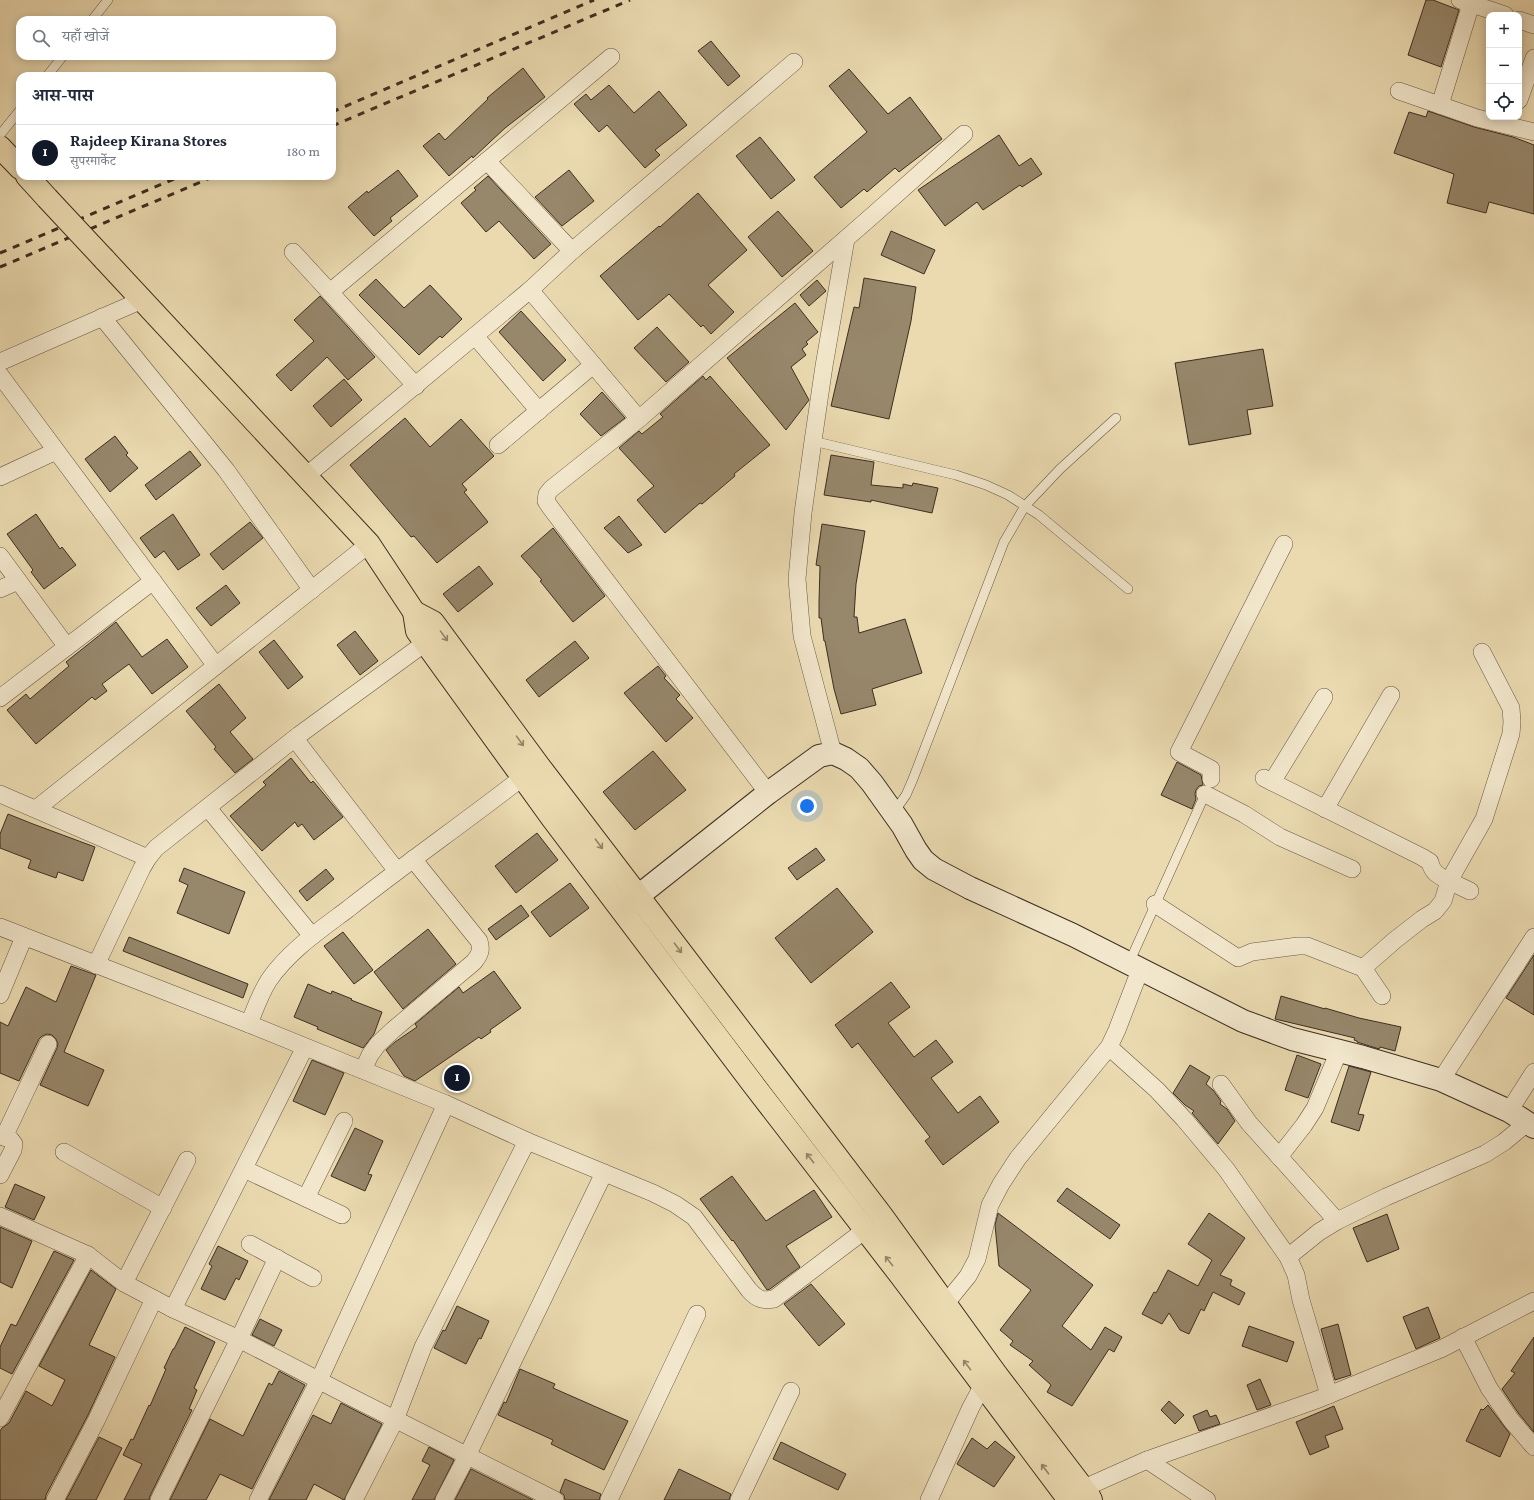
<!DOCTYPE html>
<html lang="hi">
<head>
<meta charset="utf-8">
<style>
	body { margin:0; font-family:Vollkorn,"Noto Serif Devanagari",serif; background:#f6f6f7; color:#1f2937 }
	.controls { position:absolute; right:12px; top:12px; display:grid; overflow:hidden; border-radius:8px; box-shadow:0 2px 10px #0003 }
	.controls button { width:36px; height:36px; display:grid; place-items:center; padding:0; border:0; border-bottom:1px solid #e0e1e3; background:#fff; color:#1f2937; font:20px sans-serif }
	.you { position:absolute; left:807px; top:806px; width:14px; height:14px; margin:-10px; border:3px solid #fff; border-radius:50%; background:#1a73e8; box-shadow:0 0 0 6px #1a73e833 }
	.badge { display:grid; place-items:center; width:26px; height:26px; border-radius:50%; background:#111827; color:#fff; font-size:13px; font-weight:700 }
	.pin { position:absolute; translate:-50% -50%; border:2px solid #fff; box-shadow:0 1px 4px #0006 }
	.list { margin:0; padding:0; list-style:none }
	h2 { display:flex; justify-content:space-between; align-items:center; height:52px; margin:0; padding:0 16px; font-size:17px }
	h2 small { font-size:13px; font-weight:400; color:#747a83 }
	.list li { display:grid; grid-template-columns:26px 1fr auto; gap:12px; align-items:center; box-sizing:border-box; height:56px; padding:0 16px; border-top:1px solid #e0e1e3 }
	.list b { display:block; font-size:15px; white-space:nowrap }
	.list p { margin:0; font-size:13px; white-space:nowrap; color:#747a83 }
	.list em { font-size:13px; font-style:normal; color:#747a83 }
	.icon { flex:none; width:22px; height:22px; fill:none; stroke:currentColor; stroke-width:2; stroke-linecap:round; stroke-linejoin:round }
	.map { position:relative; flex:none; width:1534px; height:1500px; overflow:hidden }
	.search { position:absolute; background:#fff; box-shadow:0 2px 10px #0003; left:16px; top:16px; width:320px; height:44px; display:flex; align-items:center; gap:10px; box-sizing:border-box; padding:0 14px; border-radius:12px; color:#747a83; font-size:15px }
	.panel { position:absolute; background:#fff; box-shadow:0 2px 10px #0003; left:16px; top:72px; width:320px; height:108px; border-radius:12px }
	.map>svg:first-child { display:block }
</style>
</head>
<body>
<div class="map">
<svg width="1534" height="1500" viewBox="0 0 1534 1500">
	<rect width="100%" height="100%" fill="#ebdab0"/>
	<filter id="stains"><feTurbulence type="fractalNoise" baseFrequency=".005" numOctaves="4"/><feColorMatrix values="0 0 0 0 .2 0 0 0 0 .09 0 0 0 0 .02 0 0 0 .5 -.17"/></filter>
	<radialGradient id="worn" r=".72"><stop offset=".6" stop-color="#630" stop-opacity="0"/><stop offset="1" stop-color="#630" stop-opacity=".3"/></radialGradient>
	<g fill="#97876b" stroke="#3d2e20">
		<polygon points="1426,0 1433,0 1459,10 1441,67 1408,55"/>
		<polygon points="711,41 740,76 728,86 698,51"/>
		<polygon points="523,68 545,97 505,128 473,158 472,156 449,176 423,146 439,133 445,140 488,99 487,98"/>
		<polygon points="849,69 888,114 910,97 942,139 899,172 895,168 867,192 864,189 841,208 814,177 867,132 829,86"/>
		<polygon points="609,85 634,113 659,91 687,125 655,150 660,155 645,168 607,125 599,132 574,104 586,94 591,100"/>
		<polygon points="1428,111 1474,127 1513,137 1534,145 1534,214 1489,202 1486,213 1447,203 1454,174 1394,153 1409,112 1426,117"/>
		<polygon points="999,135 1019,166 1031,158 1042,174 1022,187 1020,185 983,210 977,202 945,226 918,190"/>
		<polygon points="760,137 795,180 771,199 736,156"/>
		<polygon points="398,170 418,196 390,218 392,221 374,236 348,207 367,191 368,193"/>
		<polygon points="569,170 594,201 562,226 535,197"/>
		<polygon points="488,176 551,244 534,259 499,221 486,232 461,203 476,190 474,188"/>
		<polygon points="698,193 747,250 708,285 734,312 711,334 703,325 701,327 669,294 638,320 600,276 659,226 660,227"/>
		<polygon points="778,211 813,251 782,277 748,237"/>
		<polygon points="891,231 935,250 924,274 881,255"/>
		<polygon points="864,278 916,287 911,321 889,419 831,406 854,307 859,308"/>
		<polygon points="376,279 404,308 430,285 462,319 442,338 440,336 419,355 359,295"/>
		<polygon points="817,280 826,291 809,306 800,295"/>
		<polygon points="320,296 375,357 348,380 327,357 291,391 276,375 314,341 294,320"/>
		<polygon points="795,303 818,332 806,342 808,344 802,349 806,355 791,367 809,400 786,430 727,358"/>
		<polygon points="521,311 566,360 543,381 499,332"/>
		<polygon points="657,327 689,362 666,382 634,348"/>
		<polygon points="1263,349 1273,406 1247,410 1251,434 1189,445 1175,363"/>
		<polygon points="703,376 706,380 710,376 770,445 734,474 735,476 702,504 700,503 665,533 637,500 654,486 619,448 639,431 642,434 663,417 660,414"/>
		<polygon points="344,379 362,400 331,427 313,406"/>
		<polygon points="602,392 625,418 601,436 580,414"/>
		<polygon points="405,418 430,447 461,419 494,456 462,484 467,490 464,492 488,522 437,563 414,536 411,537 350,465"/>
		<polygon points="115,436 128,453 126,455 138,468 110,492 85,459"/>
		<polygon points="190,451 201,465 156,500 145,485"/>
		<polygon points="831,455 874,462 871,485 903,488 903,484 912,486 913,483 938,488 932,513 871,500 871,502 824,495"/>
		<polygon points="36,514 60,549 62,547 76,565 44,589 31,572 33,570 7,534"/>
		<polygon points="173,514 200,555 178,570 164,551 155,558 140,538"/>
		<polygon points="619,516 642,545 628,553 604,528"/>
		<polygon points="250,522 263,538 223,570 210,554"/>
		<polygon points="822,524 865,531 856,584 854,617 857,617 859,633 905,619 922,673 872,689 876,705 841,714 834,689 825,641 824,641 821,618 819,618 819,602 820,566 816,565"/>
		<polygon points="553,528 605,596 573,622 540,581 542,580 521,556"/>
		<polygon points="479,566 493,584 458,612 443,594"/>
		<polygon points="226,585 240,603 211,626 196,608"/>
		<polygon points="116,622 142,657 167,639 188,667 152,694 129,664 102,684 107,691 95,700 92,697 36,744 7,710 26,694 30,699 69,666 66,662"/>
		<polygon points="355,631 378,661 360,675 337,645"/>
		<polygon points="274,640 303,677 288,689 259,652"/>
		<polygon points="575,641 589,658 539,697 526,680"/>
		<polygon points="658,666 666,676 664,678 680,695 676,699 693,718 666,742 624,693"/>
		<polygon points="219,684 246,718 230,732 253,759 235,773 214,749 216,747 186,711"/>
		<polygon points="653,751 686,790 635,830 603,792"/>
		<polygon points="291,758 311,783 313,781 343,817 314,840 302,824 298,827 295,822 262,851 230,816 266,785 263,782"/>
		<polygon points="1177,762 1201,775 1203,785 1199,786 1196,790 1195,794 1196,799 1192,809 1161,795"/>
		<polygon points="8,814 33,824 95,847 83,881 58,872 56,878 28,868 31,860 0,848 0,834"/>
		<polygon points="537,833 558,860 516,893 495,866"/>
		<polygon points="816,848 825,860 797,880 788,868"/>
		<polygon points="184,868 245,892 229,934 177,913 188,885 179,881"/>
		<polygon points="326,869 334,879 307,901 299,891"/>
		<polygon points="570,883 589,908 550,937 531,912"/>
		<polygon points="837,888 873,932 811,983 775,938"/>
		<polygon points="521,905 529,916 496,940 488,929"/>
		<polygon points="428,929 456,964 403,1009 374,972"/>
		<polygon points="343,932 373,970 354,984 324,946"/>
		<polygon points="129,937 248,984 243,998 123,951"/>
		<polygon points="1534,955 1534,1015 1506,998"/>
		<polygon points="71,966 96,975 64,1052 104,1070 88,1106 40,1085 57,1048 58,1044 56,1039 52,1035 47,1034 42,1036 39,1039 19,1081 0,1073 0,1022 8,1026 26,987 56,1002"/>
		<polygon points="494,971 521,1008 490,1030 491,1032 481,1039 479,1037 415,1081 404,1076 386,1050 395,1042 417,1027 415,1024 459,987 463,993"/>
		<polygon points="891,982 910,1007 888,1023 914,1057 936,1040 953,1062 931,1078 958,1113 980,1096 999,1122 943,1165 925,1141 930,1137 858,1043 852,1048 835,1025"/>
		<polygon points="308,984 331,994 332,991 352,999 351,1000 382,1012 374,1034 363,1048 317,1029 318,1027 294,1017"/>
		<polygon points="1281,996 1325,1009 1325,1008 1359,1018 1401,1027 1395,1051 1380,1047 1379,1049 1357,1042 1357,1041 1354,1040 1355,1038 1275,1019"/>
		<polygon points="1297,1055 1321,1064 1308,1098 1285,1090"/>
		<polygon points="312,1060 344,1073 325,1115 293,1101"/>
		<polygon points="1190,1065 1210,1077 1206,1084 1213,1090 1221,1101 1220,1104 1227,1109 1235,1121 1218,1144 1192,1113 1194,1111 1185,1105 1173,1093"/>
		<polygon points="1349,1066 1371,1072 1358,1114 1364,1115 1359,1131 1331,1122"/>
		<polygon points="355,1128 383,1141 368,1174 372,1175 365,1191 331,1176"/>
		<polygon points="732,1176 766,1221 814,1190 832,1217 786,1246 800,1267 770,1289 767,1290 733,1240 732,1241 700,1199"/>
		<polygon points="15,1184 45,1197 34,1220 5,1207"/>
		<polygon points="1067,1188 1120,1225 1110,1239 1057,1201"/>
		<polygon points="998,1213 1093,1285 1062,1326 1091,1350 1105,1327 1122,1337 1114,1352 1109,1349 1072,1406 1047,1392 1051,1385 1029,1365 1033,1361 1010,1345 1013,1341 1000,1330 1031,1290 999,1266 995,1225"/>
		<polygon points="1209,1213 1245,1238 1220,1275 1232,1280 1230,1285 1245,1293 1239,1305 1213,1292 1204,1311 1201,1309 1189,1334 1180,1330 1169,1313 1162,1324 1142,1314 1154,1292 1156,1293 1168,1270 1198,1286 1212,1260 1188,1244"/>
		<polygon points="1387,1214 1399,1249 1367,1262 1353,1228"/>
		<polygon points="0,1227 32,1241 12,1288 0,1282"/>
		<polygon points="218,1246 248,1261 239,1280 236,1278 225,1300 201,1289 212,1266 209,1264"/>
		<polygon points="54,1251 74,1260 12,1374 0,1368 0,1347 11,1324 16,1326"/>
		<polygon points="91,1270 116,1289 89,1345 115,1357 88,1415 46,1495 45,1500 0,1500 0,1431 2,1428 9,1423 26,1391 52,1406 65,1380 39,1366"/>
		<polygon points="811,1284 845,1324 819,1346 784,1304"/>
		<polygon points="457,1306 489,1321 481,1339 479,1338 466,1364 434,1348 443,1330 445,1331"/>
		<polygon points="1428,1307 1440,1338 1416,1349 1403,1317"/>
		<polygon points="260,1319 282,1330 274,1346 252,1335"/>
		<polygon points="1338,1324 1351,1375 1335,1380 1321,1329"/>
		<polygon points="1249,1326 1294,1342 1287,1362 1242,1346"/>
		<polygon points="185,1327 215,1342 194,1388 197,1390 189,1409 192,1410 150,1496 149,1500 124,1500 142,1464 123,1455 131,1439 133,1440 149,1405 150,1406 166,1369 164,1368 173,1349 174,1349"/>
		<polygon points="1534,1337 1534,1432 1519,1414 1502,1389 1515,1373 1511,1371"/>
		<polygon points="520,1369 555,1384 553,1388 628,1421 604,1470 551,1444 553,1440 498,1415 504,1402 506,1403"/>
		<polygon points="279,1371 305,1385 252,1489 220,1474 206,1500 170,1500 210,1419 243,1436 269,1383 272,1385"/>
		<polygon points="1260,1379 1271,1405 1257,1410 1247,1385"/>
		<polygon points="1169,1401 1184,1415 1175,1424 1161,1410"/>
		<polygon points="341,1403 382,1424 344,1500 314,1484 306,1500 269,1500 313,1415 331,1424"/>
		<polygon points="1488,1405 1510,1434 1500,1457 1466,1441 1481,1409 1483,1410"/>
		<polygon points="1334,1406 1343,1429 1325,1436 1329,1447 1310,1455 1296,1422"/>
		<polygon points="1207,1410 1210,1417 1216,1415 1220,1424 1199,1431 1193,1416"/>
		<polygon points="99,1437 122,1448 96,1500 66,1500"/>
		<polygon points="972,1438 987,1449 995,1441 1015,1457 994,1487 957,1464"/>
		<polygon points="781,1442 846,1474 838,1490 773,1459"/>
		<polygon points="429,1447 454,1460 434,1500 412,1500 430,1465 422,1461"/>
		<polygon points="471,1469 533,1500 455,1500"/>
		<polygon points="679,1469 731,1494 729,1500 664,1500"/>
		<polygon points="565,1479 601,1494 599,1500 565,1500 564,1495 560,1492"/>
	</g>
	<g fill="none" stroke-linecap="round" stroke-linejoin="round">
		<g stroke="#685944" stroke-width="10">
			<g id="lane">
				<polyline points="92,20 108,0"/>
				<polyline points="47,76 63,56"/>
				<polyline points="0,135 20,110"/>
				<polyline points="813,441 956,475 986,485 1008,495 1039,515 1128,589"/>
				<polyline points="894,812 906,795 913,779 1004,542 1025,506 1060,469 1116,418"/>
				<polyline points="1129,963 1206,792"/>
			</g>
		</g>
		<g stroke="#685944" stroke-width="18">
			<g id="street">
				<polyline points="1460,0 1505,15"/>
				<polyline points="1519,20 1534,25"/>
				<polyline points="1399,91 1477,118 1534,132"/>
				<polyline points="1519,100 1534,58"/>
				<polyline points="1440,105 1471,4"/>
				<polyline points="487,161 572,251"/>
				<polyline points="293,252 416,386"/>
				<polyline points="530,290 639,419"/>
				<polyline points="330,292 611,57"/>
				<polyline points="102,317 226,470 312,590"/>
				<polyline points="475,336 539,411"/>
				<polyline points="0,362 142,300"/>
				<polyline points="0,375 216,666"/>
				<polyline points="498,445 593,365"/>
				<polyline points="306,476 530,290 572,251 794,62"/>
				<polyline points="0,477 56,451"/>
				<polyline points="0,556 67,647"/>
				<polyline points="0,589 18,581"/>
				<polyline points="0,698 153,581"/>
				<polyline points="295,739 397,871"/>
				<polyline points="833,753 802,636 797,579 803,513 813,441 824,366 846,239"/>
				<path d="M 1264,778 L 1422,857 L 1430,862 C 1432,873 1439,876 1449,881 L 1484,819 L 1511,734 L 1512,722 L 1511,708 L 1482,652"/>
				<polyline points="1211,779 1211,769 1179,752 1284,544"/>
				<polyline points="1272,782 1324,697"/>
				<polyline points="768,793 550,507 546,501 547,494 551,489 639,419 872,216 964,134"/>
				<polyline points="0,794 148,858"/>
				<polyline points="1205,794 1244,814 1280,837 1352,869"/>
				<polyline points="208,808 312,936"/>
				<polyline points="36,809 369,544"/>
				<polyline points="1325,809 1391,695"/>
				<polyline points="1155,904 1238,958 1252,952 1298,946 1307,946 1363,968 1395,940 1422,919 1435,911 1443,901 1449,881 1470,891"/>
				<path d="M 0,927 L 249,1024 L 446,1104 L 527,1141 L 653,1193 L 675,1204 L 694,1217 L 749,1290 C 757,1299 762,1301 774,1299 L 865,1230"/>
				<polyline points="96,965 142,868 148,858 156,848 299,735 425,643"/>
				<polyline points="1363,968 1382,996"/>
				<polyline points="0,995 24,937"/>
				<path d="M 249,1024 C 255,1009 260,994 269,980 C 289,951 320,930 348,909 C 405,864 465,822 523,777"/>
				<polyline points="1109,1047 1157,1090 1184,1119 1226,1169 1288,1257 1296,1275 1301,1300 1329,1395"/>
				<path d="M 363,1070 L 370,1055 L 378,1044 L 393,1030 L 474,962 C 480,954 482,950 479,941 L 413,859"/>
				<polyline points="1441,1080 1534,937"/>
				<polyline points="1221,1084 1249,1123 1337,1221"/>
				<polyline points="1509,1111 1534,1072"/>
				<polyline points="0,1135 11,1140 14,1144 13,1150 0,1175"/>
				<polyline points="4,1137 48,1044"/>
				<polyline points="64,1152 163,1208"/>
				<polyline points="1279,1157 1304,1125 1315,1108 1339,1051"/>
				<polyline points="244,1169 342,1215"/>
				<polyline points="306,1198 344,1121"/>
				<polyline points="0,1216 88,1255 124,1283 173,1309 239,1339 349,1396 555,1500"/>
				<polyline points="250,1244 313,1278"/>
				<polyline points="1288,1257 1319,1232 1337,1221 1386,1197 1485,1154 1504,1142 1527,1123"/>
				<polyline points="124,1283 187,1160"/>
				<polyline points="173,1309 305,1047"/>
				<polyline points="938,1313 968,1276 977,1259 990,1205 1001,1184 1018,1158 1109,1047 1117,1030 1140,970"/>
				<polyline points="1463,1337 1489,1388 1511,1420 1534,1447"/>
				<polyline points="0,1418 88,1255"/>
				<polyline points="1147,1460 1207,1500"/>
				<polyline points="1073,1493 1147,1460 1319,1399 1441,1349 1534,1301"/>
				<polyline points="55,1500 97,1419 154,1299"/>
				<polyline points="159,1500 239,1339 277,1258"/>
				<polyline points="258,1500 319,1380 446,1104"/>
				<polyline points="354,1500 395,1420 423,1347 527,1141"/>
				<polyline points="444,1500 467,1456 604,1173"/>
				<polyline points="609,1500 697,1314"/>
				<polyline points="739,1500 791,1391"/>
				<polyline points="929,1500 971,1407 983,1385"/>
			</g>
		</g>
		<g stroke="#3d2e20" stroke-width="24">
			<polyline id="secondary" points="623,908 768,793 819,756 833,753 846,759 859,768 872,783 902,825 916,850 923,860 934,869 970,888 1073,935 1243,1021 1292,1039 1363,1057 1441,1080 1509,1111 1534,1127"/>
		</g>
		<g stroke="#3d2e20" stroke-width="24">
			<g id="primary">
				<polyline points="0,147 20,168"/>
				<polyline points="27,176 47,198"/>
				<polyline points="104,259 369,544 414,612 417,631 552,818 753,1084 901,1276 1069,1500"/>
				<polyline points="414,612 433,622 539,766 882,1216 996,1374 1089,1496 1091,1500"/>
			</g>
		</g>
		<use href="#lane" stroke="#f2e7cc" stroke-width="9"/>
		<use href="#street" stroke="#f2e7cc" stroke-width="17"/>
		<use href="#secondary" stroke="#f2e7cc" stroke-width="22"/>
		<use href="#primary" stroke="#ebdab0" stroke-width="22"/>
		<g stroke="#3d2e20" stroke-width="3" stroke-dasharray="7 7" stroke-linecap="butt">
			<polyline points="332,112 594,0"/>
			<polyline points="332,126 630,0"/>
			<polyline points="0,253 181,176"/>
			<polyline points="0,267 215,176"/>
		</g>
		<g stroke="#3d2e20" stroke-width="24" stroke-linecap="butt">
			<polyline id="primary-bridge" points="47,198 104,259"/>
		</g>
		<use href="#primary-bridge" stroke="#ebdab0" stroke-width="22"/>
	</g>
	<defs><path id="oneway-shaft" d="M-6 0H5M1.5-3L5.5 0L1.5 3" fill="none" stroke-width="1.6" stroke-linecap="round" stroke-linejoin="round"/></defs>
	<g stroke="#948468">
		<use href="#oneway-shaft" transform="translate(444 636) rotate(54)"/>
		<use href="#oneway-shaft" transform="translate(520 741) rotate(54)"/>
		<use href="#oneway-shaft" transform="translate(599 844) rotate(53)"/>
		<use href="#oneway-shaft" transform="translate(678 948) rotate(53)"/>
		<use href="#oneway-shaft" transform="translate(810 1158) rotate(-128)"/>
		<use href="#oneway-shaft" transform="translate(889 1261) rotate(-128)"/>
		<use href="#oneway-shaft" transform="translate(967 1365) rotate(-127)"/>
		<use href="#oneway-shaft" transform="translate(1045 1469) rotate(-127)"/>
	</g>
	<rect width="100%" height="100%" filter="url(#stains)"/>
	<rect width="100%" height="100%" fill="url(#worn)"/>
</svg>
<div class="controls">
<button>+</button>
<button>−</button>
<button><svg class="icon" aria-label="locate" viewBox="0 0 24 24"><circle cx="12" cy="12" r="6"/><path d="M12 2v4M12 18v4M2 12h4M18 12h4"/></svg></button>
</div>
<div class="you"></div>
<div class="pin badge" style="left:457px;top:1078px">1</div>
<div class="search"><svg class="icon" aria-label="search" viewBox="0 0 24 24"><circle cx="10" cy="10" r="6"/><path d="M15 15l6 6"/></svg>यहाँ खोजें</div>
<section class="panel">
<h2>आस-पास<small></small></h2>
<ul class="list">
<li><span class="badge">1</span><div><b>Rajdeep Kirana Stores</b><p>सुपरमार्केट</p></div><em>180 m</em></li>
</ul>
</section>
</div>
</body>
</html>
